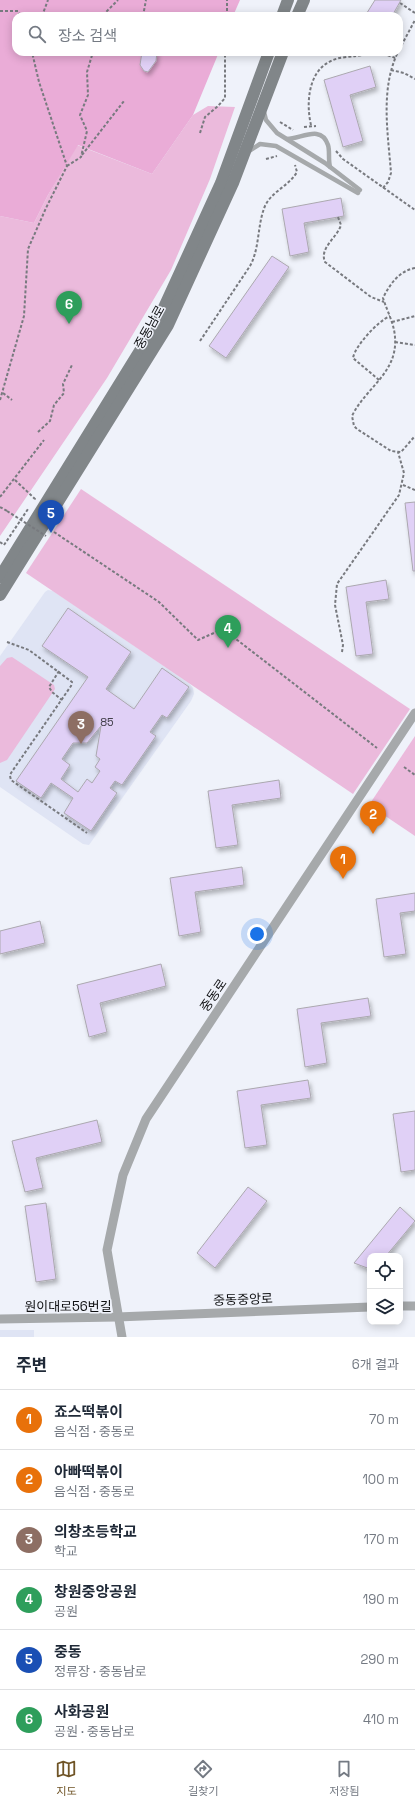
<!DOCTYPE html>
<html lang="ko">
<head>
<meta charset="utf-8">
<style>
	body { margin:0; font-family:"Space Grotesk","Noto Sans KR",sans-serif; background:#f2f2f3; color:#1f2937 }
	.controls { position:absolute; right:12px; bottom:12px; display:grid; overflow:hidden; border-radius:8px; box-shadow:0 2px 10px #0003 }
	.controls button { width:36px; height:36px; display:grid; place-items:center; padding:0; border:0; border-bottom:1px solid #e0e1e3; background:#fff; color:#1f2937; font:20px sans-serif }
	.you { position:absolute; left:257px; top:934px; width:14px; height:14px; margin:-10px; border:3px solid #fff; border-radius:50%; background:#1a73e8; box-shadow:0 0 0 6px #1a73e833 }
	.badge { display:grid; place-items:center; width:26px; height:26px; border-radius:50%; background:#6f5426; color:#fff; font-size:13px; font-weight:700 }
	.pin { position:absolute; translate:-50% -33px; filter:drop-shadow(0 1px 2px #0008) }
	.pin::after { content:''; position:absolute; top:21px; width:14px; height:12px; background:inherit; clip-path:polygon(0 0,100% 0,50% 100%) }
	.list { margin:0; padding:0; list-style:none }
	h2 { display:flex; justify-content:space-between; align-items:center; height:52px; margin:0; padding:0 16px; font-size:17px }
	h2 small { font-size:13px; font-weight:400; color:#747a83 }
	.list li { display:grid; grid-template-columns:26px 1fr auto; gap:12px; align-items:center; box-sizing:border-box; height:60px; padding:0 16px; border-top:1px solid #e0e1e3 }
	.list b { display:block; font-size:15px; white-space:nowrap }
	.list p { margin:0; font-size:13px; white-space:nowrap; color:#747a83 }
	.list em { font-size:13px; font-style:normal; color:#747a83 }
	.icon { flex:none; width:22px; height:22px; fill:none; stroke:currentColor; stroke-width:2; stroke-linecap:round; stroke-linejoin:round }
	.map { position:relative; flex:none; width:415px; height:1337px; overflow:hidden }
	.search { position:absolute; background:#fff; box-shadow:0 2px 10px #0003; left:12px; right:12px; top:12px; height:44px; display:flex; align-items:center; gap:10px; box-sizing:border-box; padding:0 14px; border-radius:12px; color:#747a83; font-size:15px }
	.sheet { height:412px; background:#fff }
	nav { display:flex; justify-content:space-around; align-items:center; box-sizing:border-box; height:56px; border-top:1px solid #e0e1e3; background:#fff; font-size:11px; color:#747a83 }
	nav a { display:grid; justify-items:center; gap:2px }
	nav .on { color:#6f5426 }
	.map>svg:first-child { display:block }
</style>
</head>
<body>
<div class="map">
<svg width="415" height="1337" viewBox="0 0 415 1337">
	<defs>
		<filter id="shadow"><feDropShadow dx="2" dy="3.5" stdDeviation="2" flood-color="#0004"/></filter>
	</defs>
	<rect width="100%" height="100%" fill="#eff2fa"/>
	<g fill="#dfe4f4">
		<polygon points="48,590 53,591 189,683 193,688 194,694 191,701 89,845 83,844 0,787 0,656 45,592"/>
		<rect x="0" y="1330" width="34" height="7"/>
	</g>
	<g fill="#ebbadc">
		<polygon points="208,106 235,107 210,179 171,270 107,378 0,536 0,216 34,223 48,195 77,145 152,174 193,115"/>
		<polygon points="81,489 410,709 353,794 26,573"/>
		<polygon points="12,657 54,685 55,689 7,760 0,763 0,666 7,658"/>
		<polygon points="415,736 415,836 369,805"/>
	</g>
	<polygon fill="#eaacd7" points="0,0 240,0 233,16 16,16 16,52 219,52 193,115 152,174 78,145 48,195 34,223 0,216"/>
	<g fill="#e0d0f6" stroke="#aba8af" fill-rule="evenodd" filter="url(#shadow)">
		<polygon points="375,0 401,0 392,16 365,16"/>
		<polygon points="142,52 157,52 156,61 148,72 144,71 140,65"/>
		<polygon points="370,66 376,87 350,95 363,141 343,147 324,80"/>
		<polygon points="341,198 344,216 304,223 309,252 290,256 282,209"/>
		<polygon points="272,256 289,267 226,358 209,346"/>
		<polygon points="415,502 415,571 413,571 405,503"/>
		<polygon points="386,580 389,599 366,602 373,654 356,656 346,587"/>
		<path d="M 68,608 L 131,652 L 106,689 L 134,709 L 162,668 L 189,687 L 167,718 L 162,715 L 150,732 L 156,736 L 122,785 L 115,781 L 110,788 L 117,793 L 91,831 L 64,813 L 73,798 L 51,783 L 41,798 L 16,781 L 88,677 L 42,646 ZM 101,726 L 96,756 L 100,759 L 95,767 L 100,771 L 92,783 L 87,779 L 78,792 L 61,779 L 70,765 L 62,759 L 73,743 L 87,743 Z"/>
		<polygon points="279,780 281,798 232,805 238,845 216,848 208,791"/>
		<polygon points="242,867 244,885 195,892 201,932 179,936 170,878"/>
		<polygon points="415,893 415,911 400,913 406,954 384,957 376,899"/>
		<polygon points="40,921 45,943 0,954 0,931"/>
		<polygon points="161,964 166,986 100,1003 107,1032 89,1037 77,985"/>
		<polygon points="368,998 371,1016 321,1023 327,1063 305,1067 297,1009"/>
		<polygon points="308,1080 311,1098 261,1105 267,1145 245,1148 237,1091"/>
		<polygon points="415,1111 415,1170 401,1172 393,1114"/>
		<polygon points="97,1120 102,1142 36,1158 43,1188 25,1192 12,1141"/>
		<polygon points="248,1187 267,1201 215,1268 197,1253"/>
		<polygon points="46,1203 56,1279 36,1282 25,1206"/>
		<polygon points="400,1207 415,1221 386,1256 370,1256 370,1269 354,1263"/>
	</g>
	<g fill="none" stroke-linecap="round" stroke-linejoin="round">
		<g stroke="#787a7f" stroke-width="2" stroke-dasharray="3 2" stroke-linecap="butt">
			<polyline points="400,3 415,13"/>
			<polyline points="0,11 18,11 20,16"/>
			<polyline points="42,16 48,0"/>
			<polyline points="104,16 106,12 118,0"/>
			<polyline points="143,16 146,0"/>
			<polyline points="227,16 227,0"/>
			<polyline points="399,50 415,20"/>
			<polyline points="391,70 404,73 415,79"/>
			<polyline points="280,122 293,130"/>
			<path d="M 311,125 C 306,104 308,73 329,62 C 337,57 348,57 356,56 C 371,54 382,52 395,58"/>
			<polyline points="304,127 316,126"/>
			<polyline points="200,133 205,117 218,106 225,98 225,52"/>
			<polyline points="336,151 343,159 415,210"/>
			<polyline points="82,155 124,101"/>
			<polyline points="266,159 277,156"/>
			<polyline points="67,166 81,157 87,131 80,115 88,95 87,72 93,52"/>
			<path d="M 383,188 L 388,182 L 391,173 C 388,133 380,89 398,52"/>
			<path d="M 338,217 L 341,225 C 337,238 319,248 325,262 L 371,297 L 384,302"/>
			<path d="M 415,268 C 399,271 390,284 383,298 C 387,311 394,323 395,337 C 398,373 366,387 352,416 L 354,426 L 357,429 L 391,451 L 401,452 L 415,436"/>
			<polyline points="392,322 415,316"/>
			<path d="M 200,341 L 250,266 C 260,248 257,225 265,206 C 272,191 289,186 297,172 L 295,165"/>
			<polyline points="395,342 415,345"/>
			<path d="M 379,380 L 353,358 C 355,346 378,321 390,316"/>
			<polyline points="3,393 12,400"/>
			<polyline points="0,400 24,316 28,249 46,208 67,166 39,82 32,52"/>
			<polyline points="38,432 50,421 54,405 64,393 63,384 72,365"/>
			<polyline points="15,480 35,499 34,501"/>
			<polyline points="403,485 415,490"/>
			<polyline points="0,497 44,440"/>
			<polyline points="0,507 7,511"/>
			<polyline points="54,532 159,602 198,640 223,629 377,748"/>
			<polyline points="0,542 4,545 28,509"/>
			<polyline points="7,642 29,650 72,682 71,686 11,773 10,776 11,780 87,833"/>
			<polyline points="342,652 343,645 335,605 337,584 399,495 404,473 398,452"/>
			<polyline points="59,671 49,687 52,692 62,700"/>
			<polyline points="404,767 415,775"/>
		</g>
		<g stroke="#a6a9ab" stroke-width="4.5">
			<polyline points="264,112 266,120 277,133 325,163 360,190"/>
			<path d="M 287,139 C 301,139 321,124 328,145 C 330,151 328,159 330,167"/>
			<polyline points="249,151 260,144 276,146 358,193"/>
		</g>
		<g stroke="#a6a9ab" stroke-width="9">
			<polyline points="400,1306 415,1306"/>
			<polyline points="0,1319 117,1317 370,1307"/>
			<polyline points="122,1337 107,1250 123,1175 146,1119 415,713"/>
		</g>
		<g stroke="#818689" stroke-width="12">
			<polyline points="282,16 288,0"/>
			<polyline points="297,16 304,0"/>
			<polyline points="0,577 156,325 221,183 269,52"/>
			<polyline points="0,595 168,325 233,183 283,52"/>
		</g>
		<polyline stroke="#787a7f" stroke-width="2" stroke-dasharray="3 2" stroke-linecap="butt" points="7,511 46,536"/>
	</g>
	<g text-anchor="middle" stroke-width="3" stroke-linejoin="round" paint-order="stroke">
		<g font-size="11" fill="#43404b">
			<text x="107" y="726">85</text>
		</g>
		<g font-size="13" fill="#0f1012" stroke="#eff2fa">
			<text transform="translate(149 327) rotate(-61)" y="5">중동남로</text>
			<text transform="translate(213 995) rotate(-56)" y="5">중동로</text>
			<text transform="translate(243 1299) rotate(-2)" y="5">중동중앙로</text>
			<text x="68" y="1311">원이대로56번길</text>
		</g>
	</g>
</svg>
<div class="controls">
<button><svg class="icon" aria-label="locate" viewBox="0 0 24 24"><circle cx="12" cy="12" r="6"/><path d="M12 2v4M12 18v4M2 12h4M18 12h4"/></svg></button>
<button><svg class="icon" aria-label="layers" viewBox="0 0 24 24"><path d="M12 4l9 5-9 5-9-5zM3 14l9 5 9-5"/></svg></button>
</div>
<div class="you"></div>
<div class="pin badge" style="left:343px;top:879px;background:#e8710a">1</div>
<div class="pin badge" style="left:373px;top:834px;background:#e8710a">2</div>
<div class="pin badge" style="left:81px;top:744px;background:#8d6e63">3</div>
<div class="pin badge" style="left:228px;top:648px;background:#2e9e5b">4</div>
<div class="pin badge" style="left:51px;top:533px;background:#1a4fb4">5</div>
<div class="pin badge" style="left:69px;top:324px;background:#2e9e5b">6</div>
<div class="search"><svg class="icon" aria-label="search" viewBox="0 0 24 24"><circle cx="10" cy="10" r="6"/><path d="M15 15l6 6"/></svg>장소 검색</div>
</div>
<section class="sheet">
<h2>주변<small>6개 결과</small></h2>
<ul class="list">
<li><span class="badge" style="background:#e8710a">1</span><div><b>죠스떡볶이</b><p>음식점 · 중동로</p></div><em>70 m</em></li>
<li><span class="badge" style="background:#e8710a">2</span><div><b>아빠떡볶이</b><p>음식점 · 중동로</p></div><em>100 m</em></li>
<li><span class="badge" style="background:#8d6e63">3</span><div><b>의창초등학교</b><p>학교</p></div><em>170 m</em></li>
<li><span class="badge" style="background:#2e9e5b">4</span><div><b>창원중앙공원</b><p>공원</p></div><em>190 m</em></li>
<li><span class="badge" style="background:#1a4fb4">5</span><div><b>중동</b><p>정류장 · 중동남로</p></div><em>290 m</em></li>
<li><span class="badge" style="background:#2e9e5b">6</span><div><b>사화공원</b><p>공원 · 중동남로</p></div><em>410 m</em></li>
</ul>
</section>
<nav>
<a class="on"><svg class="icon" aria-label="map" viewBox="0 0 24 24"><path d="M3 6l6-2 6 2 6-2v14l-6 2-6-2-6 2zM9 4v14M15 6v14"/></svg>지도</a>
<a><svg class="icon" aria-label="directions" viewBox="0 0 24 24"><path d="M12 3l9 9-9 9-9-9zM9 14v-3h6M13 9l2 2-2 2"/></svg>길찾기</a>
<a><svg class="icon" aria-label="saved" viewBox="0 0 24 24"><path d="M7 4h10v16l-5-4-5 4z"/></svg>저장됨</a>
</nav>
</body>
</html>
